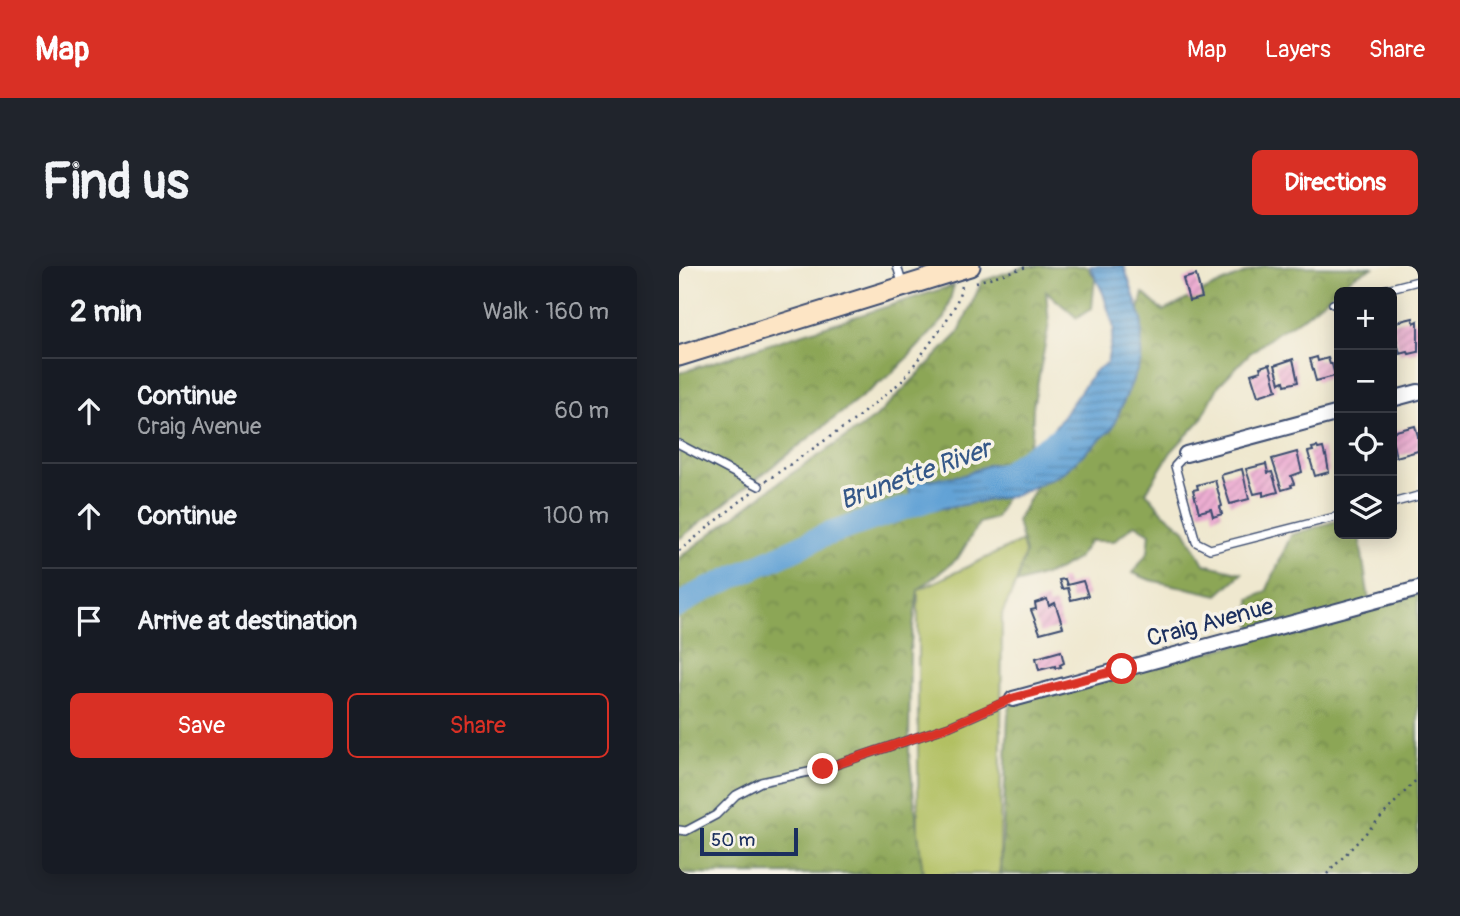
<!DOCTYPE html>
<html lang="en">
<head>
<meta charset="utf-8">
<style>
	body { margin:0; font-family:Pangolin,sans-serif; background:#20242c; color:#f1f3f6 }
	.controls { position:absolute; right:21px; top:21px; display:grid; overflow:hidden; border-radius:10px; box-shadow:0 4px 18px #0003 }
	.controls button { width:63px; height:63px; display:grid; place-items:center; padding:0; border:0; border-bottom:2px solid #363941; background:#171b24; color:#f1f3f6; font:35px sans-serif }
	.scale { position:absolute; left:21px; bottom:18px; width:98px; box-sizing:border-box; padding-left:7px; border:4px solid #1b2f5e; border-top:0; font-size:19px; line-height:24px; white-space:nowrap; color:#1b2f5e; -webkit-text-stroke:5px #f7f3e8; paint-order:stroke }
	.stop { position:absolute; width:21px; height:21px; margin:-16px; border:5px solid #d93025; border-radius:50%; background:#fff }
	.stop.end { background:#d93025; border-color:#fff; box-shadow:0 2px 7px #0008 }
	.list { margin:0; padding:0; list-style:none }
	h2 { display:flex; justify-content:space-between; align-items:center; height:91px; margin:0; padding:0 28px; font-size:30px }
	h2 small { font-size:23px; font-weight:400; color:#9ea1a6 }
	.list li { display:grid; grid-template-columns:46px 1fr auto; gap:21px; align-items:center; box-sizing:border-box; height:105px; padding:0 28px; border-top:2px solid #363941 }
	.list b { display:block; font-size:26px; white-space:nowrap }
	.list p { margin:0; font-size:23px; white-space:nowrap; color:#9ea1a6 }
	.list em { font-size:23px; font-style:normal; color:#9ea1a6 }
	.actions { display:flex; gap:14px; padding:21px 28px }
	.actions a { flex:1; padding:16px 0; border:2px solid #d93025; border-radius:10px; text-align:center; font-size:24px; color:#d93025 }
	.actions .main { background:#d93025; color:#fff }
	.icon { flex:none; width:38px; height:38px; fill:none; stroke:currentColor; stroke-width:2; stroke-linecap:round; stroke-linejoin:round }
	.map { position:relative; flex:none; width:739px; height:608px; overflow:hidden; border-radius:10px }
	header { display:flex; align-items:center; gap:42px; box-sizing:border-box; height:98px; padding:0 35px; background:#d93025; color:#fff }
	header strong { font-size:33px }
	nav { display:flex; gap:38px; margin-inline-start:auto; font-size:24px }
	.intro { display:flex; align-items:center; justify-content:space-between; box-sizing:border-box; height:168px; padding:0 42px }
	h1 { margin:0; font-size:49px }
	.button { padding:18px 32px; border-radius:10px; background:#d93025; color:#fff; font-size:24px; font-weight:700 }
	main { display:flex; gap:42px; padding:0 42px }
	aside { flex:1; background:#171b24; border-radius:10px; box-shadow:0 4px 18px #0003 }
	.map>svg:first-child { display:block }
</style>
</head>
<body>
<header>
<strong>Map</strong>
<nav><a>Map</a><a>Layers</a><a>Share</a></nav>
</header>
<div class="intro"><h1>Find us</h1><a class="button">Directions</a></div>
<main>
<aside>
<h2>2 min<small>Walk · 160 m</small></h2>
<ul class="list">
<li><svg class="icon" aria-label="ahead" viewBox="0 0 24 24"><path d="M12 20V5M6 11l6-6 6 6"/></svg><div><b>Continue</b><p>Craig Avenue</p></div><em>60 m</em></li>
<li><svg class="icon" aria-label="ahead" viewBox="0 0 24 24"><path d="M12 20V5M6 11l6-6 6 6"/></svg><div><b>Continue</b></div><em>100 m</em></li>
<li><svg class="icon" aria-label="arrive" viewBox="0 0 24 24"><path d="M6 21V4h12l-3 4 3 4H6"/></svg><div><b>Arrive at destination</b></div></li>
</ul>
<div class="actions"><a class="main">Save</a><a>Share</a></div>
</aside>
<div class="map">
<svg width="739" height="608" viewBox="0 0 739 608">
	<defs>
		<pattern id="forest-crowns" width="20" height="18" patternUnits="userSpaceOnUse" patternTransform="scale(1.75)"><rect width="20" height="18" fill="#8ca657"/><path d="M2 6a3 3 0 1 1 6 0M12 15a3 3 0 1 1 6 0" fill="none" stroke="#72884b"/></pattern>
		<pattern id="water-rules" width="6" height="5" patternUnits="userSpaceOnUse" patternTransform="scale(1.75)"><rect width="6" height="5" fill="#62a2d5"/><path d="M0 2.5h6" fill="none" stroke="#5084b0"/></pattern>
		<pattern id="building-hatch" width="6" height="6" patternUnits="userSpaceOnUse" patternTransform="scale(1.75)"><rect width="6" height="6" fill="#ecadd1"/><path d="M-1 1l2-2M0 6l6-6M5 7l2-2" fill="none" stroke="#ca95b6"/></pattern>
	</defs>
	<rect width="100%" height="100%" fill="#f7f3e8"/>
	<filter id="ink" filterUnits="userSpaceOnUse"><feTurbulence type="fractalNoise" baseFrequency=".0143" numOctaves="2"/><feDisplacementMap in="SourceGraphic" scale="14" xChannelSelector="R" yChannelSelector="G"/><feConvolveMatrix kernelMatrix="1 2 1 2 8 2 1 2 1" color-interpolation-filters="sRGB"/></filter>
	<filter id="wash" filterUnits="userSpaceOnUse"><feTurbulence type="fractalNoise" baseFrequency=".00686" numOctaves="4" result="noise"/><feDisplacementMap in="SourceGraphic" scale="28" xChannelSelector="R" yChannelSelector="G"/><feGaussianBlur stdDeviation="1.57" result="paint"/><feColorMatrix in="noise" values="0 0 0 0 0 0 0 0 0 0 0 0 0 0 0 0 0 1.4 0 .05"/><feComposite in="paint" operator="in"/></filter>
	<g filter="url(#wash)">
		<rect width="100%" height="100%" fill="#efe8cf"/>
		<polygon fill="#b1bf61" stroke="#667760" stroke-width="2" points="360,267 323,348 321,608 239,608 239,324"/>
		<g fill="url(#forest-crowns)" stroke="#546a5a" stroke-width="2">
			<polygon points="347,0 408,0 416,12 413,42 398,52 367,25 370,58 354,141 353,170 317,252 300,257 279,292 239,324 231,384 230,488 244,608 0,608 0,292 103,214 196,152 279,68 303,15"/>
			<path d="M 584,0 L 695,1 L 676,9 L 626,50 L 598,67 L 570,88 L 540,119 L 522,154 L 492,186 L 467,226 L 484,246 L 506,264 L 525,298 L 563,307 L 539,329 L 471,314 L 454,307 L 469,286 L 471,267 L 456,258 L 435,275 L 411,275 L 399,292 L 375,306 L 337,318 L 346,287 L 338,255 L 377,183 L 449,87 L 464,27 L 484,45 C 517,29 550,12 584,0 Z"/>
			<polygon points="275,19 266,52 216,105 0,273 0,107"/>
			<polygon points="660,254 660,268 680,268 691,341 739,328 739,608 322,608 329,448 334,433 578,374 572,358 571,333 587,326 612,269"/>
		</g>
		<polygon fill="url(#water-rules)" stroke="#3e689a" stroke-width="2" points="411,0 445,0 463,54 462,95 433,163 383,208 334,230 272,241 236,246 228,216 285,209 311,198 344,200 364,178 415,106 428,97 435,62 424,27"/>
		<g fill="none" stroke-linecap="round" stroke-linejoin="round">
			<g stroke="#62a2d5" stroke-width="23">
				<polyline points="310,213 325,208 380,172"/>
				<polyline points="0,340 16,329 144,270 264,229"/>
			</g>
		</g>
		<g id="blocks">
			<g fill="url(#building-hatch)">
				<polygon points="517,9 523,32 510,35 504,13"/>
				<polygon points="734,52 735,57 739,55 739,86 730,88 729,86 721,88 713,57"/>
				<polygon points="638,91 639,95 649,92 651,98 653,98 656,110 637,115 631,93"/>
				<polygon points="614,93 619,116 606,119 605,115 601,117 596,99"/>
				<polygon points="591,98 598,124 579,130 572,108 582,105 581,101"/>
				<polygon points="736,160 739,170 739,185 717,191 713,174 713,166"/>
				<polygon points="638,181 639,183 644,182 646,190 647,189 650,206 636,210 629,186 634,185 633,182"/>
				<polygon points="618,186 623,206 612,210 615,218 612,219 613,221 603,224 593,193"/>
				<polygon points="587,198 589,207 593,206 599,226 584,230 584,226 575,228 567,203"/>
				<polygon points="563,203 570,233 551,238 542,209"/>
				<polygon points="536,214 543,240 541,241 543,248 534,251 532,243 520,246 514,224 519,223 518,219"/>
				<polygon points="386,313 388,319 404,315 409,330 392,334 389,322 383,323 380,314"/>
				<polygon points="368,333 370,340 376,337 384,361 361,367 352,344 357,343 356,337"/>
				<polygon points="382,385 385,397 381,399 382,401 376,402 376,400 360,404 357,392"/>
			</g>
		</g>
	</g>
	<g filter="url(#ink)">
		<use href="#blocks" fill-opacity="0" stroke="#3b4b6f" stroke-width="2"/>
		<g fill="none" stroke-linecap="round" stroke-linejoin="round">
			<g stroke="#3b4b6f" stroke-width="10">
				<g id="service">
					<polyline points="218,0 224,20"/>
					<polyline points="696,26 739,15"/>
					<polyline points="654,38 660,36"/>
					<polyline points="0,178 80,220"/>
					<polyline points="507,188 496,200 517,276 531,283 660,250"/>
					<polyline points="713,237 739,230"/>
					<polyline points="0,564 7,565 37,549 57,529 82,516 144,503 271,460 333,433"/>
				</g>
			</g>
			<g stroke="#3b4b6f" stroke-width="18">
				<g id="minor">
					<polyline points="713,133 739,126"/>
					<polyline points="507,188 660,147"/>
					<polyline points="334,433 739,323"/>
				</g>
			</g>
			<g stroke="#3b4b6f" stroke-width="23">
				<polyline id="secondary" points="0,90 291,0"/>
			</g>
			<g stroke="#3b4b6f" stroke-width="2.5" stroke-dasharray="2 5" stroke-linecap="butt">
				<polyline points="297,16 351,0"/>
				<polyline points="87,215 174,155 223,115 264,60 277,38 283,20 284,20"/>
				<polyline points="0,285 73,226"/>
				<polyline points="648,608 739,512"/>
			</g>
			<use href="#service" stroke="#fff" stroke-width="7"/>
			<use href="#minor" stroke="#fff" stroke-width="14"/>
			<use href="#secondary" stroke="#fde5c5" stroke-width="19"/>
		</g>
	</g>
	<g fill="none" stroke-linecap="round" stroke-linejoin="round" filter="url(#ink)">
		<polyline stroke="#d93025" stroke-width="9" points="144,503 271,460 334,432 443,403"/>
	</g>
	<g text-anchor="middle" stroke-width="7" stroke-linejoin="round" paint-order="stroke">
		<g font-size="24" fill="#1b2f5e" stroke="#f7f3e8">
			<text transform="translate(531 356) rotate(-15)" y="8">Craig Avenue</text>
		</g>
		<g font-size="26" font-style="italic" fill="#345788" stroke="#f7f3e8">
			<text transform="translate(236 208) rotate(-20)" y="9">Brunette River</text>
		</g>
	</g>
</svg>
<div class="controls">
<button>+</button>
<button>−</button>
<button><svg class="icon" aria-label="locate" viewBox="0 0 24 24"><circle cx="12" cy="12" r="6"/><path d="M12 2v4M12 18v4M2 12h4M18 12h4"/></svg></button>
<button><svg class="icon" aria-label="layers" viewBox="0 0 24 24"><path d="M12 4l9 5-9 5-9-5zM3 14l9 5 9-5"/></svg></button>
</div>
<div class="scale">50 m</div>
<div class="stop" style="left:443px;top:403px"></div>
<div class="stop end" style="left:144px;top:503px"></div>
</div>
</main>
</body>
</html>
